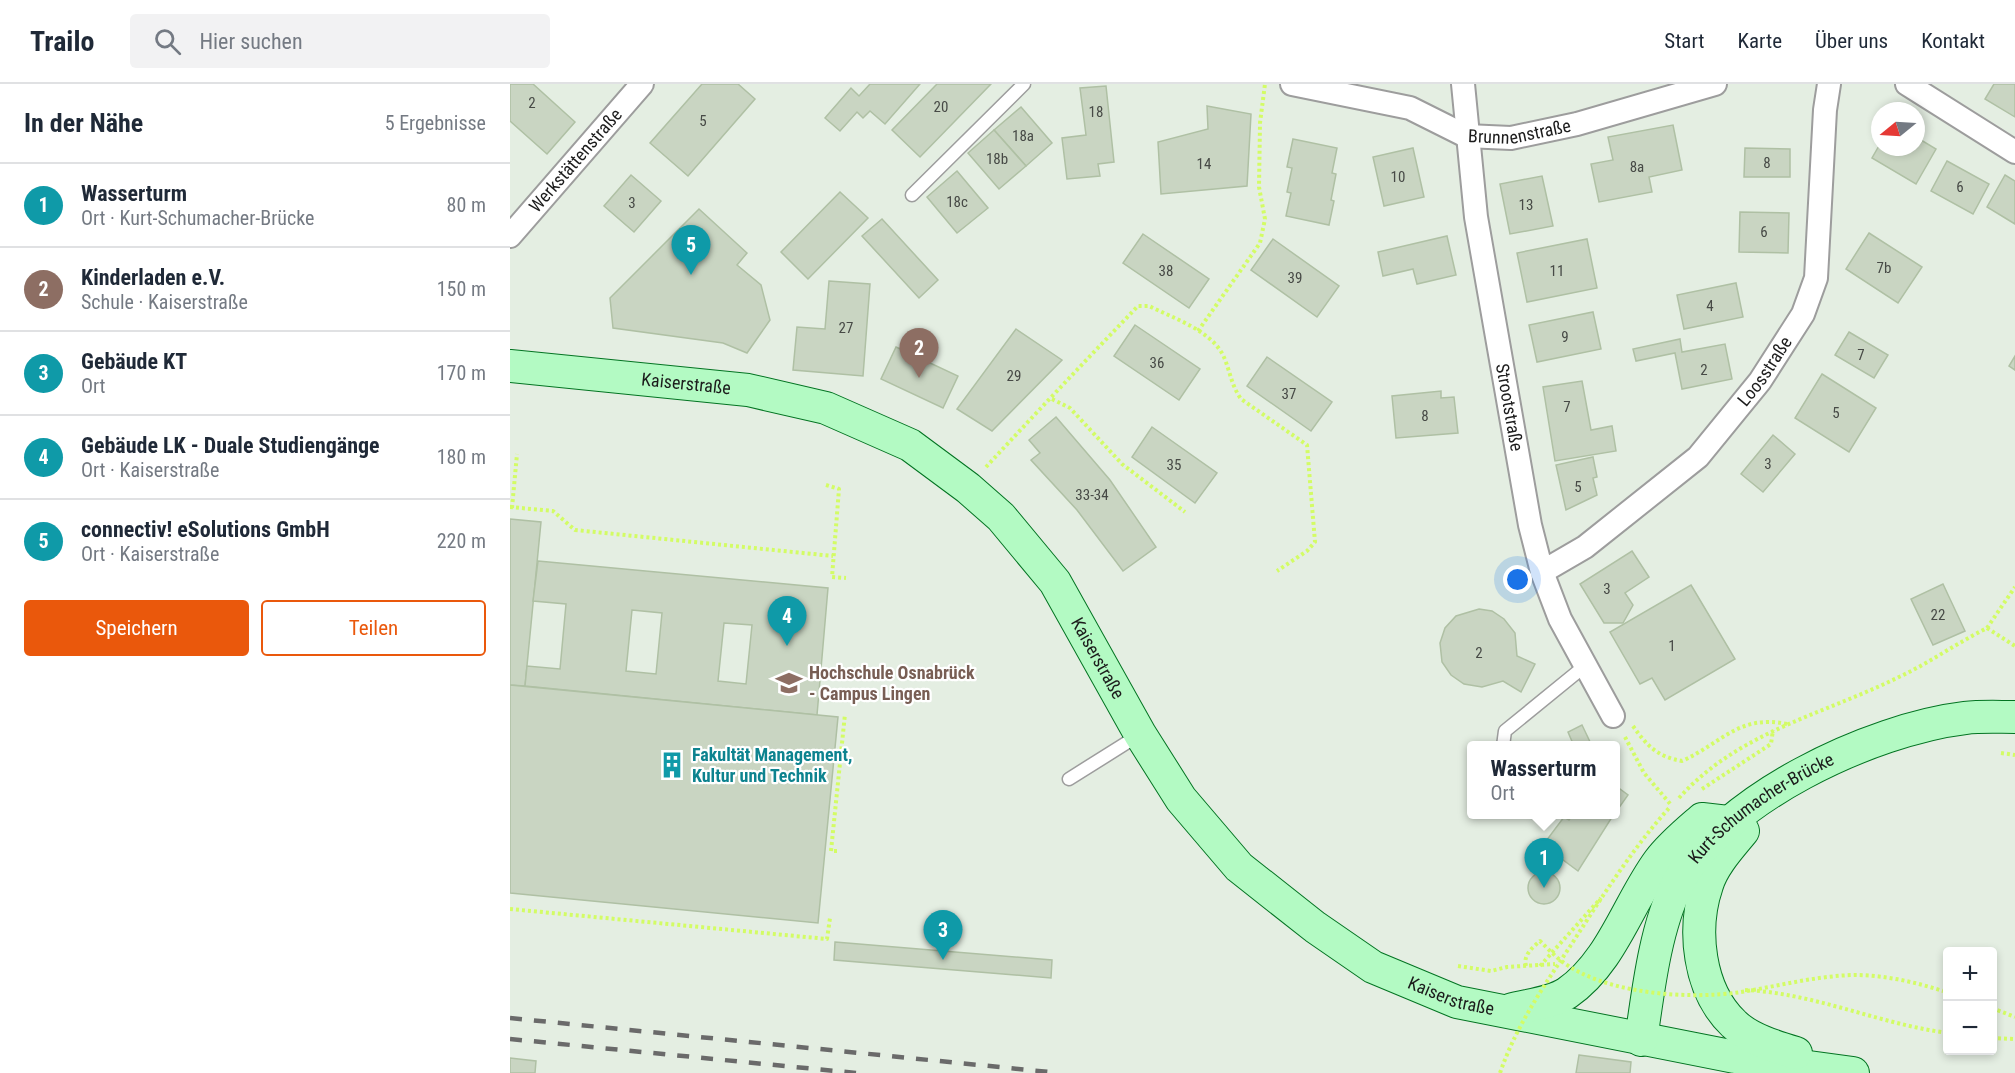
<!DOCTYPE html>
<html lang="de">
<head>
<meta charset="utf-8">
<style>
	body { margin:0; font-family:"Roboto Condensed",sans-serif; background:#f2f2f3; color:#1f2937 }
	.controls { position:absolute; right:18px; bottom:18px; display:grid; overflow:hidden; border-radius:6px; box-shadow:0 3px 9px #0003 }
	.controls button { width:54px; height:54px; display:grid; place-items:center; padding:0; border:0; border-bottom:2px solid #e0e1e3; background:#fff; color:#1f2937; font:30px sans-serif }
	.compass { position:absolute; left:1361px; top:18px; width:54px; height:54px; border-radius:50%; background:#fff; box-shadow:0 3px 9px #0003; rotate:252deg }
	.you { position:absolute; left:1008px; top:496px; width:21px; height:21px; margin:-15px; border:4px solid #fff; border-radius:50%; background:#1a73e8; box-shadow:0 0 0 9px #1a73e833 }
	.badge { display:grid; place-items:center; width:39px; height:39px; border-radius:50%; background:#ea580c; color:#fff; font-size:20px; font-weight:700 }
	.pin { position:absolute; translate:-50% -50px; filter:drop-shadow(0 2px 3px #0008) }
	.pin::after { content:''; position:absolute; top:32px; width:21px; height:18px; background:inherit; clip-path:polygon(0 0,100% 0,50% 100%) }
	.popup { position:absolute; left:957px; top:657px; width:153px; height:78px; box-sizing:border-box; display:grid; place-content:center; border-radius:6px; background:#fff; filter:drop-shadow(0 2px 4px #0005); font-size:20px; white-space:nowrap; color:#747a83 }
	.popup b { font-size:22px; color:#1f2937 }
	.popup::after { content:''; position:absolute; left:50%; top:100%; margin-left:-12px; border:12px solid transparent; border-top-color:#fff }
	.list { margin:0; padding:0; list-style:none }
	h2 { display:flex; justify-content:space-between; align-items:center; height:78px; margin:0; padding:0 24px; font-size:26px }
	h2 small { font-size:20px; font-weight:400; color:#747a83 }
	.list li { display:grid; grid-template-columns:39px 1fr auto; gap:18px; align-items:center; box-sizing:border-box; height:84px; padding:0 24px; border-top:2px solid #e0e1e3 }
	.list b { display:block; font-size:22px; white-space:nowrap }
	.list p { margin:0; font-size:20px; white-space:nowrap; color:#747a83 }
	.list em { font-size:20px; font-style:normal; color:#747a83 }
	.actions { display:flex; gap:12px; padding:18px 24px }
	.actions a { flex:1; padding:14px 0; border:2px solid #ea580c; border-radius:6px; text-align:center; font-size:21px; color:#ea580c }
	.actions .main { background:#ea580c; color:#fff }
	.icon { flex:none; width:33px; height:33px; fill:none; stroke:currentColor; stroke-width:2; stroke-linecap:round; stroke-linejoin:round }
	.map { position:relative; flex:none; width:1505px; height:989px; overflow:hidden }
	header { display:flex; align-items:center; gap:36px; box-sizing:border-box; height:84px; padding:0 30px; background:#fff; border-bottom:2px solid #e0e1e3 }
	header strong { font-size:28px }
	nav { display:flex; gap:33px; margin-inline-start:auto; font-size:21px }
	.search { width:420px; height:54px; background:#f2f2f3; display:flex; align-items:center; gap:15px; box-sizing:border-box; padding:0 21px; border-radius:6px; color:#747a83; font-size:22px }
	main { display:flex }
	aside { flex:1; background:#fff }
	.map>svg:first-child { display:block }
</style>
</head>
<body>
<header>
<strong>Trailo</strong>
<div class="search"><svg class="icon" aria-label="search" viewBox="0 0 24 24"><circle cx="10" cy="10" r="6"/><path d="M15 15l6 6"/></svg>Hier suchen</div>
<nav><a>Start</a><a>Karte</a><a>Über uns</a><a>Kontakt</a></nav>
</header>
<main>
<aside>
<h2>In der Nähe<small>5 Ergebnisse</small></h2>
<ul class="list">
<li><span class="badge" style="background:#0f9aa8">1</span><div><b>Wasserturm</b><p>Ort · Kurt-Schumacher-Brücke</p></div><em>80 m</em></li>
<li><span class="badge" style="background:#8d6e63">2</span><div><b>Kinderladen e.V.</b><p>Schule · Kaiserstraße</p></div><em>150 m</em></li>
<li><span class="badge" style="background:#0f9aa8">3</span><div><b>Gebäude KT</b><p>Ort</p></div><em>170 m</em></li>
<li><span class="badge" style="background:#0f9aa8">4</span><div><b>Gebäude LK - Duale Studiengänge</b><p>Ort · Kaiserstraße</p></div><em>180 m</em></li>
<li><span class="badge" style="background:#0f9aa8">5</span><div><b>connectiv! eSolutions GmbH</b><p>Ort · Kaiserstraße</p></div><em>220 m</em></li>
</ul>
<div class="actions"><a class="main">Speichern</a><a>Teilen</a></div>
</aside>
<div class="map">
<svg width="1505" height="989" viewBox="0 0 1505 989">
	<rect width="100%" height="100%" fill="#e4eee2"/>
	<g fill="#c9d5c2" stroke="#afc0a4" stroke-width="1.5" fill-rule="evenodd">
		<polygon points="0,0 23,0 65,38 37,70 0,37"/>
		<polygon points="192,0 228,0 245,15 178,92 140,59"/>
		<polygon points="360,0 410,0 375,40 360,27 353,34 347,28 330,47 315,34 341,4 349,12"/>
		<polygon points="427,0 481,0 410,73 382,46"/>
		<polygon points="1484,0 1505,0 1505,33 1475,15"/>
		<polygon points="596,2 604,78 588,80 590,92 557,95 552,54 576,51 570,4"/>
		<polygon points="697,22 741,30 737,102 651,110 648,58 698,45"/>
		<polygon points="511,23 542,59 516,82 484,46"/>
		<polygon points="1163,41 1172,86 1139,93 1142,108 1089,118 1081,80 1103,76 1098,53"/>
		<polygon points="484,46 516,82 489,105 458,69"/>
		<polygon points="1406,53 1426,65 1406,100 1362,74 1370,60 1370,63 1406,63"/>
		<polygon points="783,55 827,64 822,89 826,90 821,116 824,117 819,141 776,132 781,109 777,108 782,84 777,83"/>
		<polygon points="903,64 914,113 874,122 863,73"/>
		<polygon points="1235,64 1280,65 1280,93 1234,93"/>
		<polygon points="1437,77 1479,100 1463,130 1421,107"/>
		<polygon points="447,87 478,124 447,149 417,113"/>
		<polygon points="121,91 151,117 124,148 94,122"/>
		<polygon points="1495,91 1505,97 1505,140 1477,123"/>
		<polygon points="1032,92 1043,142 1000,150 990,100"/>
		<polygon points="330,108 358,134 298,195 271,168"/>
		<polygon points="189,125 237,169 227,181 251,201 260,236 237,269 213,259 103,244 100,214"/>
		<polygon points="1230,128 1279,129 1278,169 1229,168"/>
		<polygon points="372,135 428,196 409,214 352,152"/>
		<polygon points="1359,149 1412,183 1388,219 1336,185"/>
		<polygon points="633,150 699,195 679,224 613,179"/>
		<polygon points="937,152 946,191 907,200 903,185 873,192 868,168"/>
		<polygon points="763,155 829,202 807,233 741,186"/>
		<polygon points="1077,155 1087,204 1017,218 1007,169"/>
		<polygon points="319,197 360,200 353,292 283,286 287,243 315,245"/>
		<polygon points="1226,199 1233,233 1174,245 1167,211"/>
		<polygon points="1083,228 1091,265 1027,278 1019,241"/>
		<polygon points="625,241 690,285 669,316 604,272"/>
		<polygon points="506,245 552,276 482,347 447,325"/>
		<polygon points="1339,248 1378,271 1364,294 1325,271"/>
		<polygon points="1170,255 1172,268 1215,260 1222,295 1172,305 1165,269 1126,277 1123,265"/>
		<polygon points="386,263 448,292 433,324 371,295"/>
		<polygon points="1505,272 1505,286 1499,282"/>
		<polygon points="757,273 822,318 801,347 737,302"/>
		<polygon points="1312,290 1366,324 1339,368 1285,334"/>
		<polygon points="1072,297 1081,346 1102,342 1106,367 1045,377 1033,303"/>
		<polygon points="931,307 931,314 944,313 948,349 886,354 882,312"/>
		<polygon points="546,333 600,396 646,463 613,487 567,426 521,376 530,369 519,356"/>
		<polygon points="642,343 707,389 685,419 622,373"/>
		<polygon points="1263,351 1285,370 1253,408 1231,390"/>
		<polygon points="1083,373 1087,393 1083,394 1087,411 1056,426 1046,381"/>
		<polygon points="0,435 31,438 15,602 0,601"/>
		<polygon points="1122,467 1139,493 1115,509 1123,521 1113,539 1094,539 1070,500"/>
		<path d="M 28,477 L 318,504 L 307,631 L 15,602 L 17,582 L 50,585 L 56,520 L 23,517 ZM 122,526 L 152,529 L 146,590 L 116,587 ZM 214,539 L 242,541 L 236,600 L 208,597 Z"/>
		<polygon points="1433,500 1455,547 1423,561 1401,515"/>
		<polygon points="1181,501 1225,575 1155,616 1142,594 1130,600 1100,548"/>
		<polygon points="969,525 982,527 994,535 1005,549 1007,572 1025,580 1011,608 993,597 972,603 954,600 941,591 932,578 930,559 935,544 946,532"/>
		<polygon points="0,601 328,633 308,839 0,809"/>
		<polygon points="1072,641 1082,662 1064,662 1058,648"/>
		<polygon points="1106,702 1118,711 1106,728"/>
		<polygon points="1063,730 1104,730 1068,787 1033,761 1054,733 1059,736"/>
		<circle cx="1034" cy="804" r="16"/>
		<polygon points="325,858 542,876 541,894 324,876"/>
		<polygon points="1069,971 1121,978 1120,989 1066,989"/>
		<polygon points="0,974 26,977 25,989 0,989"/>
	</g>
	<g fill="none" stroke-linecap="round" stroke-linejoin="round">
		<g stroke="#9d9d9d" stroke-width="15">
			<g id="lane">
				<polyline points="402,111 514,0"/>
				<polyline points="993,662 995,647 1076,581"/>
				<polyline points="559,695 629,651"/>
			</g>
		</g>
		<g stroke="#9d9d9d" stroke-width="26">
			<g id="street">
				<path id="s1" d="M 782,0 L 900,24 L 956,52 L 1001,54 L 1067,40 L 1205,0"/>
				<path id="s2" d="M 953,0 L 966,133 L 1020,441 L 1032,488 L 1050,535 L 1103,632"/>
				<polyline points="1397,0 1505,68"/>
				<path id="s3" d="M 0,152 L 132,0"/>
				<path id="s4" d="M 1032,488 L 1075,463 L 1188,373 L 1250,297 L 1293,230 L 1306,194 L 1315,26 L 1319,0"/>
			</g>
		</g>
		<g stroke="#037422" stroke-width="34">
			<g id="secondary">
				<path id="s5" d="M 0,282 L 238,306 L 316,324 L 400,361 L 458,404 L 491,433 L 545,498 L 630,650 L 671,715 L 729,783 L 805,843 L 863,883 L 947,918 L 1225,973 L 1343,989"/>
				<path d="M 1233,747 C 1220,763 1203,781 1197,801 C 1182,845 1188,906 1224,940 C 1239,955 1266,963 1286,969"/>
				<path d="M 1000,926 C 1018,921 1042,919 1057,909 C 1102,878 1118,819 1149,777 C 1161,761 1177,748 1192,735 L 1218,738"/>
				<path id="s6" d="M 1131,956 C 1138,908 1145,845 1167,801 C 1211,715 1362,645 1455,634 C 1471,632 1488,633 1505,633"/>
			</g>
		</g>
		<g stroke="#d3fc65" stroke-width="4" stroke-dasharray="3 3" stroke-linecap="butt">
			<polyline points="688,247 750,159 755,135 749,103 750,39 755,0"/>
			<polyline points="542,315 560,324 612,380 675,428"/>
			<path d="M 476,383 C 526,329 577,275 628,222 L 639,222 C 663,234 700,246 713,271 C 720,286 721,301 731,315 L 797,361 L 805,458 L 797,467 L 767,487"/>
			<polyline points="316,401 329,405 322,493 336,494"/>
			<polyline points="0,423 43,427 65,446 323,472"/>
			<polyline points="2,424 7,370"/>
			<polyline points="1477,544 1505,503"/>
			<path d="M 1123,642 C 1137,662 1148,673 1172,677 C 1212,659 1229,630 1277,640"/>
			<polyline points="1115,653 1134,689 1162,722"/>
			<polyline points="1491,669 1505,671"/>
			<polyline points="1192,705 1261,660 1263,646"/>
			<path d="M 1169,714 C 1228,648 1312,631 1389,593 C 1419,579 1447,559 1477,544 L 1505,562"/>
			<polyline points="327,767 321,767 335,630"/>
			<polyline points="0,825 317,855 320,834"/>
			<polyline points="948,882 981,887 997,883 1045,880"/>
			<polyline points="1030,882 1091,814"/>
			<path d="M 1235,906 C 1304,909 1369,940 1438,949"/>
			<polyline points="1433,907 1438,908"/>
			<polyline points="1482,924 1505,933"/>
			<polyline points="1482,954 1505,955"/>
		</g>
		<use href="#lane" stroke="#fff" stroke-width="12"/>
		<use href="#street" stroke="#fff" stroke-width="22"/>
		<use href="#secondary" stroke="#b3fac3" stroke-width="32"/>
		<g stroke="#6a6a6a" stroke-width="4.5" stroke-dasharray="12 12" stroke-linecap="butt">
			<polyline points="0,934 549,989"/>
			<polyline points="0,955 346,989"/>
		</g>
		<g stroke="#d3fc65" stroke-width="4" stroke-dasharray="3 3" stroke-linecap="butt">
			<path d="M 1016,882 C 1013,871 1022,864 1030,857 C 1036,863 1043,870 1050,876 C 1093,910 1178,916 1231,908 C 1269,902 1305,892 1344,891 C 1374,891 1405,898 1433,907"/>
			<path d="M 990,989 C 1006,942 1034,902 1061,861 C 1092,813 1122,765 1160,723"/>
		</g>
	</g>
	<defs>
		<g id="university-bare" transform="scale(2.07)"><path d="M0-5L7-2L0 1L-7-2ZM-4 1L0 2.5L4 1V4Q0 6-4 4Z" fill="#8d6e63" stroke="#fff" stroke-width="2.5" paint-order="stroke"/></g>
		<g id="building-bare" transform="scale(2.07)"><path d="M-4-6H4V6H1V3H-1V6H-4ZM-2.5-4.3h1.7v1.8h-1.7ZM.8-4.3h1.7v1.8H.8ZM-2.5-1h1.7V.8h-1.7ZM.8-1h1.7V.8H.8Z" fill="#0f9aa8" stroke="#fff" stroke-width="2.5" paint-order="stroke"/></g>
	</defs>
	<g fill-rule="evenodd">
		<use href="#university-bare" x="279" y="599"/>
		<use href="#building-bare" x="162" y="681"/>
	</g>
	<g text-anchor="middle" stroke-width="4.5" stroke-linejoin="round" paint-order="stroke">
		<g font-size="15" fill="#474a46">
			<text x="22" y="24">2</text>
			<text x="431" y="28">20</text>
			<text x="586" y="33">18</text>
			<text x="193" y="42">5</text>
			<text x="513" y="57">18a</text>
			<text x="487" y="80">18b</text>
			<text x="1257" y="84">8</text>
			<text x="694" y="85">14</text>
			<text x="1127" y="88">8a</text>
			<text x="888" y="98">10</text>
			<text x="1450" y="108">6</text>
			<text x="447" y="123">18c</text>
			<text x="122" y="124">3</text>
			<text x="1016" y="126">13</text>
			<text x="1254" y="153">6</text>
			<text x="1374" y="189">7b</text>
			<text x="656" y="192">38</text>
			<text x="1047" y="192">11</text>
			<text x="785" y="199">39</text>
			<text x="1200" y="227">4</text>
			<text x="336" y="249">27</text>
			<text x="1055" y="258">9</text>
			<text x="1351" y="276">7</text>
			<text x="647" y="284">36</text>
			<text x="1194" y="291">2</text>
			<text x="504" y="297">29</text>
			<text x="779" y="315">37</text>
			<text x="1057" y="328">7</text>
			<text x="1326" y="334">5</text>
			<text x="915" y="337">8</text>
			<text x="1258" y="385">3</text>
			<text x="664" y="386">35</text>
			<text x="1068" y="408">5</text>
			<text x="582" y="416">33-34</text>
			<text x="1097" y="510">3</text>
			<text x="1428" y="536">22</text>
			<text x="1162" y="567">1</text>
			<text x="969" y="574">2</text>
		</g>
		<g font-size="18" fill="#1c1c1c" stroke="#fff">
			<text dy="6" stroke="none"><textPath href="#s1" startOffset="237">Brunnenstraße</textPath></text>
			<text dy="6" stroke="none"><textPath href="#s3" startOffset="100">Werkstättenstraße</textPath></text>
			<text dy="6" stroke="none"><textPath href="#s4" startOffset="303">Loosstraße</textPath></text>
			<text dy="6" stroke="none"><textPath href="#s5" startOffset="177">Kaiserstraße</textPath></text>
			<text dy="6" stroke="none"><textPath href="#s2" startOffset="327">Strootstraße</textPath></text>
			<text dy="6" stroke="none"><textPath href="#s5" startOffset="699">Kaiserstraße</textPath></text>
			<text dy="6" stroke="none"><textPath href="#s6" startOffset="276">Kurt-Schumacher-Brücke</textPath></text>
			<text dy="6" stroke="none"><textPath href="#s5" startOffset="1203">Kaiserstraße</textPath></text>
		</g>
		<g font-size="18" font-weight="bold" fill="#785e54" stroke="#fff" text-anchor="start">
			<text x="299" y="595">Hochschule Osnabrück<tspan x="299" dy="21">- Campus Lingen</tspan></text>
		</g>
		<g font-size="18" font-weight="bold" fill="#0d838f" stroke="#fff" text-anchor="start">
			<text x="182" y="677">Fakultät Management,<tspan x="182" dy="21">Kultur und Technik</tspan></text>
		</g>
	</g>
</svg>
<div class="controls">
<button>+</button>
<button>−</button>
</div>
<svg class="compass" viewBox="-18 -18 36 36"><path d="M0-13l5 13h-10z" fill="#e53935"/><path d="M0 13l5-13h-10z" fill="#747a83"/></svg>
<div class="you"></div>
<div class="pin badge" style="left:1034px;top:804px;background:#0f9aa8">1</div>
<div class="popup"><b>Wasserturm</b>Ort</div>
<div class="pin badge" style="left:409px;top:294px;background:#8d6e63">2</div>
<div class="pin badge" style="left:433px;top:876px;background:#0f9aa8">3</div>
<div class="pin badge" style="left:277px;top:562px;background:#0f9aa8">4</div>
<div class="pin badge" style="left:181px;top:191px;background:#0f9aa8">5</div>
</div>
</main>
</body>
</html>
